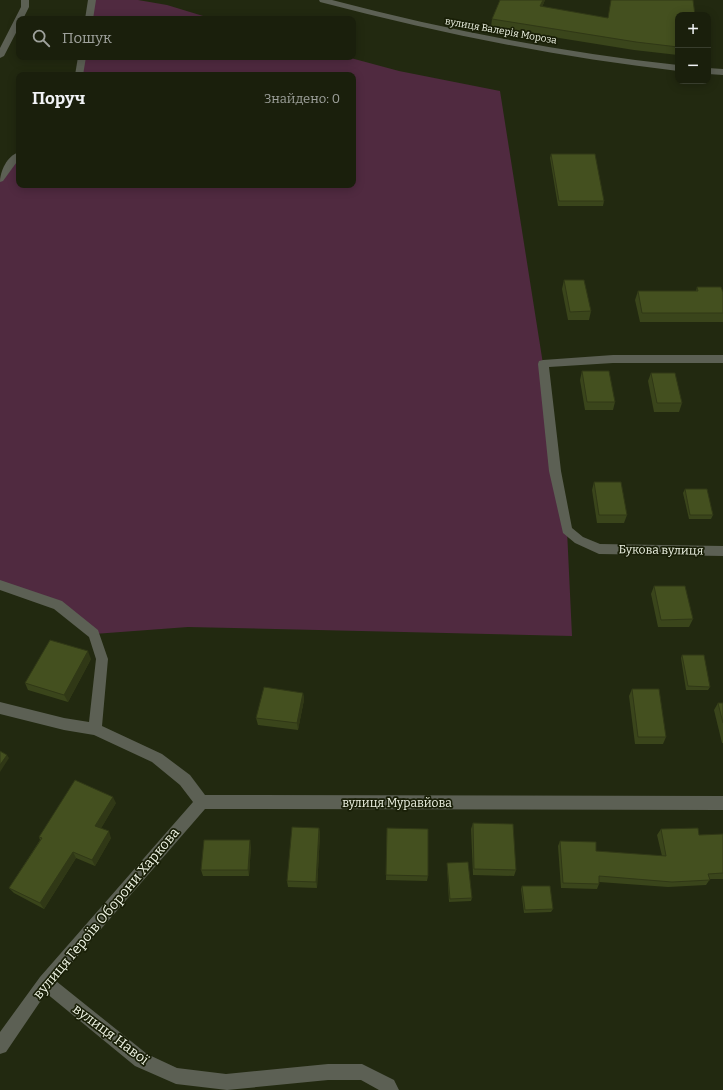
<!DOCTYPE html>
<html lang="uk">
<head>
<meta charset="utf-8">
<style>
	body { margin:0; font-family:Bitter,serif; background:#232715; color:#f1f3f6 }
	.controls { position:absolute; right:12px; top:12px; display:grid; overflow:hidden; border-radius:8px; box-shadow:0 2px 10px #0003 }
	.controls button { width:36px; height:36px; display:grid; place-items:center; padding:0; border:0; border-bottom:1px solid #383d2d; background:#1a1f0c; color:#f1f3f6; font:20px sans-serif }
	.list { margin:0; padding:0; list-style:none }
	h2 { display:flex; justify-content:space-between; align-items:center; height:52px; margin:0; padding:0 16px; font-size:17px }
	h2 small { font-size:13px; font-weight:400; color:#9fa29d }
	.icon { flex:none; width:22px; height:22px; fill:none; stroke:currentColor; stroke-width:2; stroke-linecap:round; stroke-linejoin:round }
	.map { position:relative; flex:none; width:723px; height:1090px; overflow:hidden }
	.search { position:absolute; background:#1a1f0c; box-shadow:0 2px 10px #0003; left:16px; top:16px; width:340px; height:44px; display:flex; align-items:center; gap:10px; box-sizing:border-box; padding:0 14px; border-radius:8px; color:#9fa29d; font-size:15px }
	.panel { position:absolute; background:#1a1f0c; box-shadow:0 2px 10px #0003; left:16px; top:72px; width:340px; height:116px; border-radius:8px }
	.map>svg:first-child { display:block }
</style>
</head>
<body>
<div class="map">
<svg width="723" height="1090" viewBox="0 0 723 1090">
	<rect width="100%" height="100%" fill="#222910"/>
	<g fill="#502a40">
		<polygon points="93,0 138,0 167,5 213,19 89,19"/>
		<polygon points="82,57 347,57 399,71 500,91 543,364 567,530 572,636 188,627 94,634 58,605 0,585 0,179 6,169 19,155 19,185 353,185 353,75 79,75"/>
	</g>
	<g fill="none" stroke-linecap="round" stroke-linejoin="round">
		<g fill="#5c6054" fill-rule="evenodd">
			<polygon points="21,0 29,0 29,7 23,19 19,19 19,27 4,56 0,58 0,48 21,7"/>
			<polygon points="88,0 96,0 93,19 85,19"/>
			<path d="M 319,0 L 332,0 C 446,30 561,52 678,65 L 678,71 C 557,57 438,33 320,2 Z"/>
			<polygon points="78,57 86,57 83,75 75,75"/>
			<polygon points="708,68 723,69 723,75 708,74"/>
			<path d="M 19,152 L 19,159 L 3,181 L 0,182 C 0,171 7,156 19,152 Z"/>
			<polygon points="613,355 723,355 723,363 613,363 549,367 561,471 572,528 583,537 600,544 723,546 723,556 599,554 575,543 563,533 549,471 538,364 539,361 543,360"/>
			<polygon points="0,580 62,601 98,630 108,659 102,726 162,754 190,775 205,795 723,796 723,810 205,809 56,981 147,1054 177,1068 226,1074 328,1064 362,1064 394,1080 399,1090 379,1090 361,1080 328,1080 227,1090 176,1084 135,1066 46,993 6,1052 0,1054 0,1032 40,977 193,802 180,785 152,762 94,735 64,730 0,714 0,702 64,718 89,722 96,659 89,637 54,609 0,590"/>
		</g>
	</g>
	<g fill="#3a451b">
		<polygon points="500,0 545,0 542,7 608,18 678,15 678,55 634,50 491,27 492,19"/>
		<polygon points="551,154 604,201 603,206 558,206 550,158"/>
		<polygon points="564,280 591,311 589,320 568,320 562,289"/>
		<polygon points="697,287 723,292 723,322 640,322 635,300 638,291 696,291"/>
		<polygon points="582,371 615,402 613,410 585,410 580,380"/>
		<polygon points="651,373 682,403 679,412 654,412 648,381"/>
		<polygon points="594,482 627,515 624,523 597,523 592,490"/>
		<polygon points="685,489 713,515 711,519 689,519 683,493"/>
		<polygon points="654,586 693,619 689,627 658,627 651,594"/>
		<polygon points="682,655 710,687 708,690 686,690 681,658"/>
		<polygon points="91,659 68,702 28,690 25,683"/>
		<polygon points="632,689 666,737 663,744 635,744 629,696"/>
		<polygon points="303,693 304,700 298,730 258,725 256,718"/>
		<polygon points="718,703 723,703 723,743 722,743 714,710"/>
		<polygon points="116,803 101,828 111,838 95,866 76,858 44,909 14,893 9,888 40,840 39,837"/>
		<polygon points="473,823 516,870 514,876 473,875 471,829"/>
		<polygon points="319,828 320,834 317,888 288,887 287,881"/>
		<polygon points="387,828 428,876 427,881 386,880"/>
		<polygon points="661,829 699,835 723,834 723,879 710,879 706,885 668,887 599,882 599,884 597,889 561,888 558,846 560,841 596,851 662,856 657,835"/>
		<polygon points="251,846 249,876 203,876 201,870"/>
		<polygon points="447,863 472,898 471,901 449,902 447,866"/>
		<polygon points="522,886 553,909 551,912 524,913 521,889"/>
	</g>
	<g fill="#303816">
		<polygon points="543,0 545,0 539,14 540,6"/>
		<polygon points="88,651 91,659 68,702 64,695"/>
		<polygon points="303,693 304,700 298,730 297,723"/>
		<polygon points="7,755 9,758 0,772 0,765"/>
		<polygon points="113,797 116,803 99,832 95,826"/>
		<polygon points="319,828 320,834 317,888 316,882"/>
		<polygon points="109,831 111,838 95,866 92,860"/>
		<polygon points="250,840 251,846 249,876 248,870"/>
		<polygon points="73,852 76,858 44,909 40,903"/>
	</g>
	<g fill="#44501f" stroke="#303816">
		<polygon points="500,0 543,0 540,6 608,18 611,0 693,0 695,15 678,15 678,47 636,42 492,19"/>
		<polygon points="551,154 595,154 604,201 559,201"/>
		<polygon points="564,280 584,280 591,311 570,312"/>
		<polygon points="697,287 721,287 723,292 723,313 642,313 638,291 698,291"/>
		<polygon points="582,371 609,371 615,402 587,402"/>
		<polygon points="651,373 675,373 682,403 657,403"/>
		<polygon points="594,482 621,482 627,515 599,515"/>
		<polygon points="685,489 707,489 713,515 690,515"/>
		<polygon points="654,586 685,586 693,619 661,620"/>
		<polygon points="50,640 88,651 64,695 25,683"/>
		<polygon points="682,655 704,655 710,687 688,686"/>
		<polygon points="264,687 303,693 297,723 256,718"/>
		<polygon points="632,689 659,689 666,737 638,737"/>
		<polygon points="718,703 723,703 723,723"/>
		<polygon points="0,751 7,755 0,765"/>
		<polygon points="75,780 113,797 95,826 109,831 92,860 73,852 40,903 9,888 42,838 39,837"/>
		<polygon points="473,823 513,824 516,870 474,869"/>
		<polygon points="292,827 319,828 316,882 287,881"/>
		<polygon points="387,828 428,829 428,876 386,875"/>
		<polygon points="698,828 699,835 723,834 723,873 708,874 710,880 672,882 599,876 599,884 563,883 560,841 596,842 596,851 666,856 661,829"/>
		<polygon points="204,840 250,840 248,870 201,870"/>
		<polygon points="468,862 472,898 450,899 447,863"/>
		<polygon points="522,886 550,886 553,909 525,910"/>
	</g>
	<g text-anchor="middle" stroke-width="3.5" stroke-linejoin="round" paint-order="stroke">
		<g font-size="10" fill="#eff4e5" stroke="#191f07">
			<text transform="translate(501 30) rotate(10)" y="4">вулиця Валерія Мороза</text>
		</g>
		<g font-size="12" fill="#eff4e5" stroke="#191f07">
			<text transform="translate(661 550) rotate(1)" y="4">Букова вулиця</text>
			<text x="397" y="807">вулиця Муравйова</text>
		</g>
		<g font-size="14" fill="#eff4e5" stroke="#191f07">
			<text transform="translate(106 913) rotate(-50)" y="5">вулиця Героїв Оборони Харкова</text>
			<text transform="translate(111 1034) rotate(37)" y="5">вулиця Навої</text>
		</g>
	</g>
</svg>
<div class="controls">
<button>+</button>
<button>−</button>
</div>
<div class="search"><svg class="icon" aria-label="search" viewBox="0 0 24 24"><circle cx="10" cy="10" r="6"/><path d="M15 15l6 6"/></svg>Пошук</div>
<section class="panel">
<h2>Поруч<small>Знайдено: 0</small></h2>
<ul class="list">
</ul>
</section>
</div>
</body>
</html>
